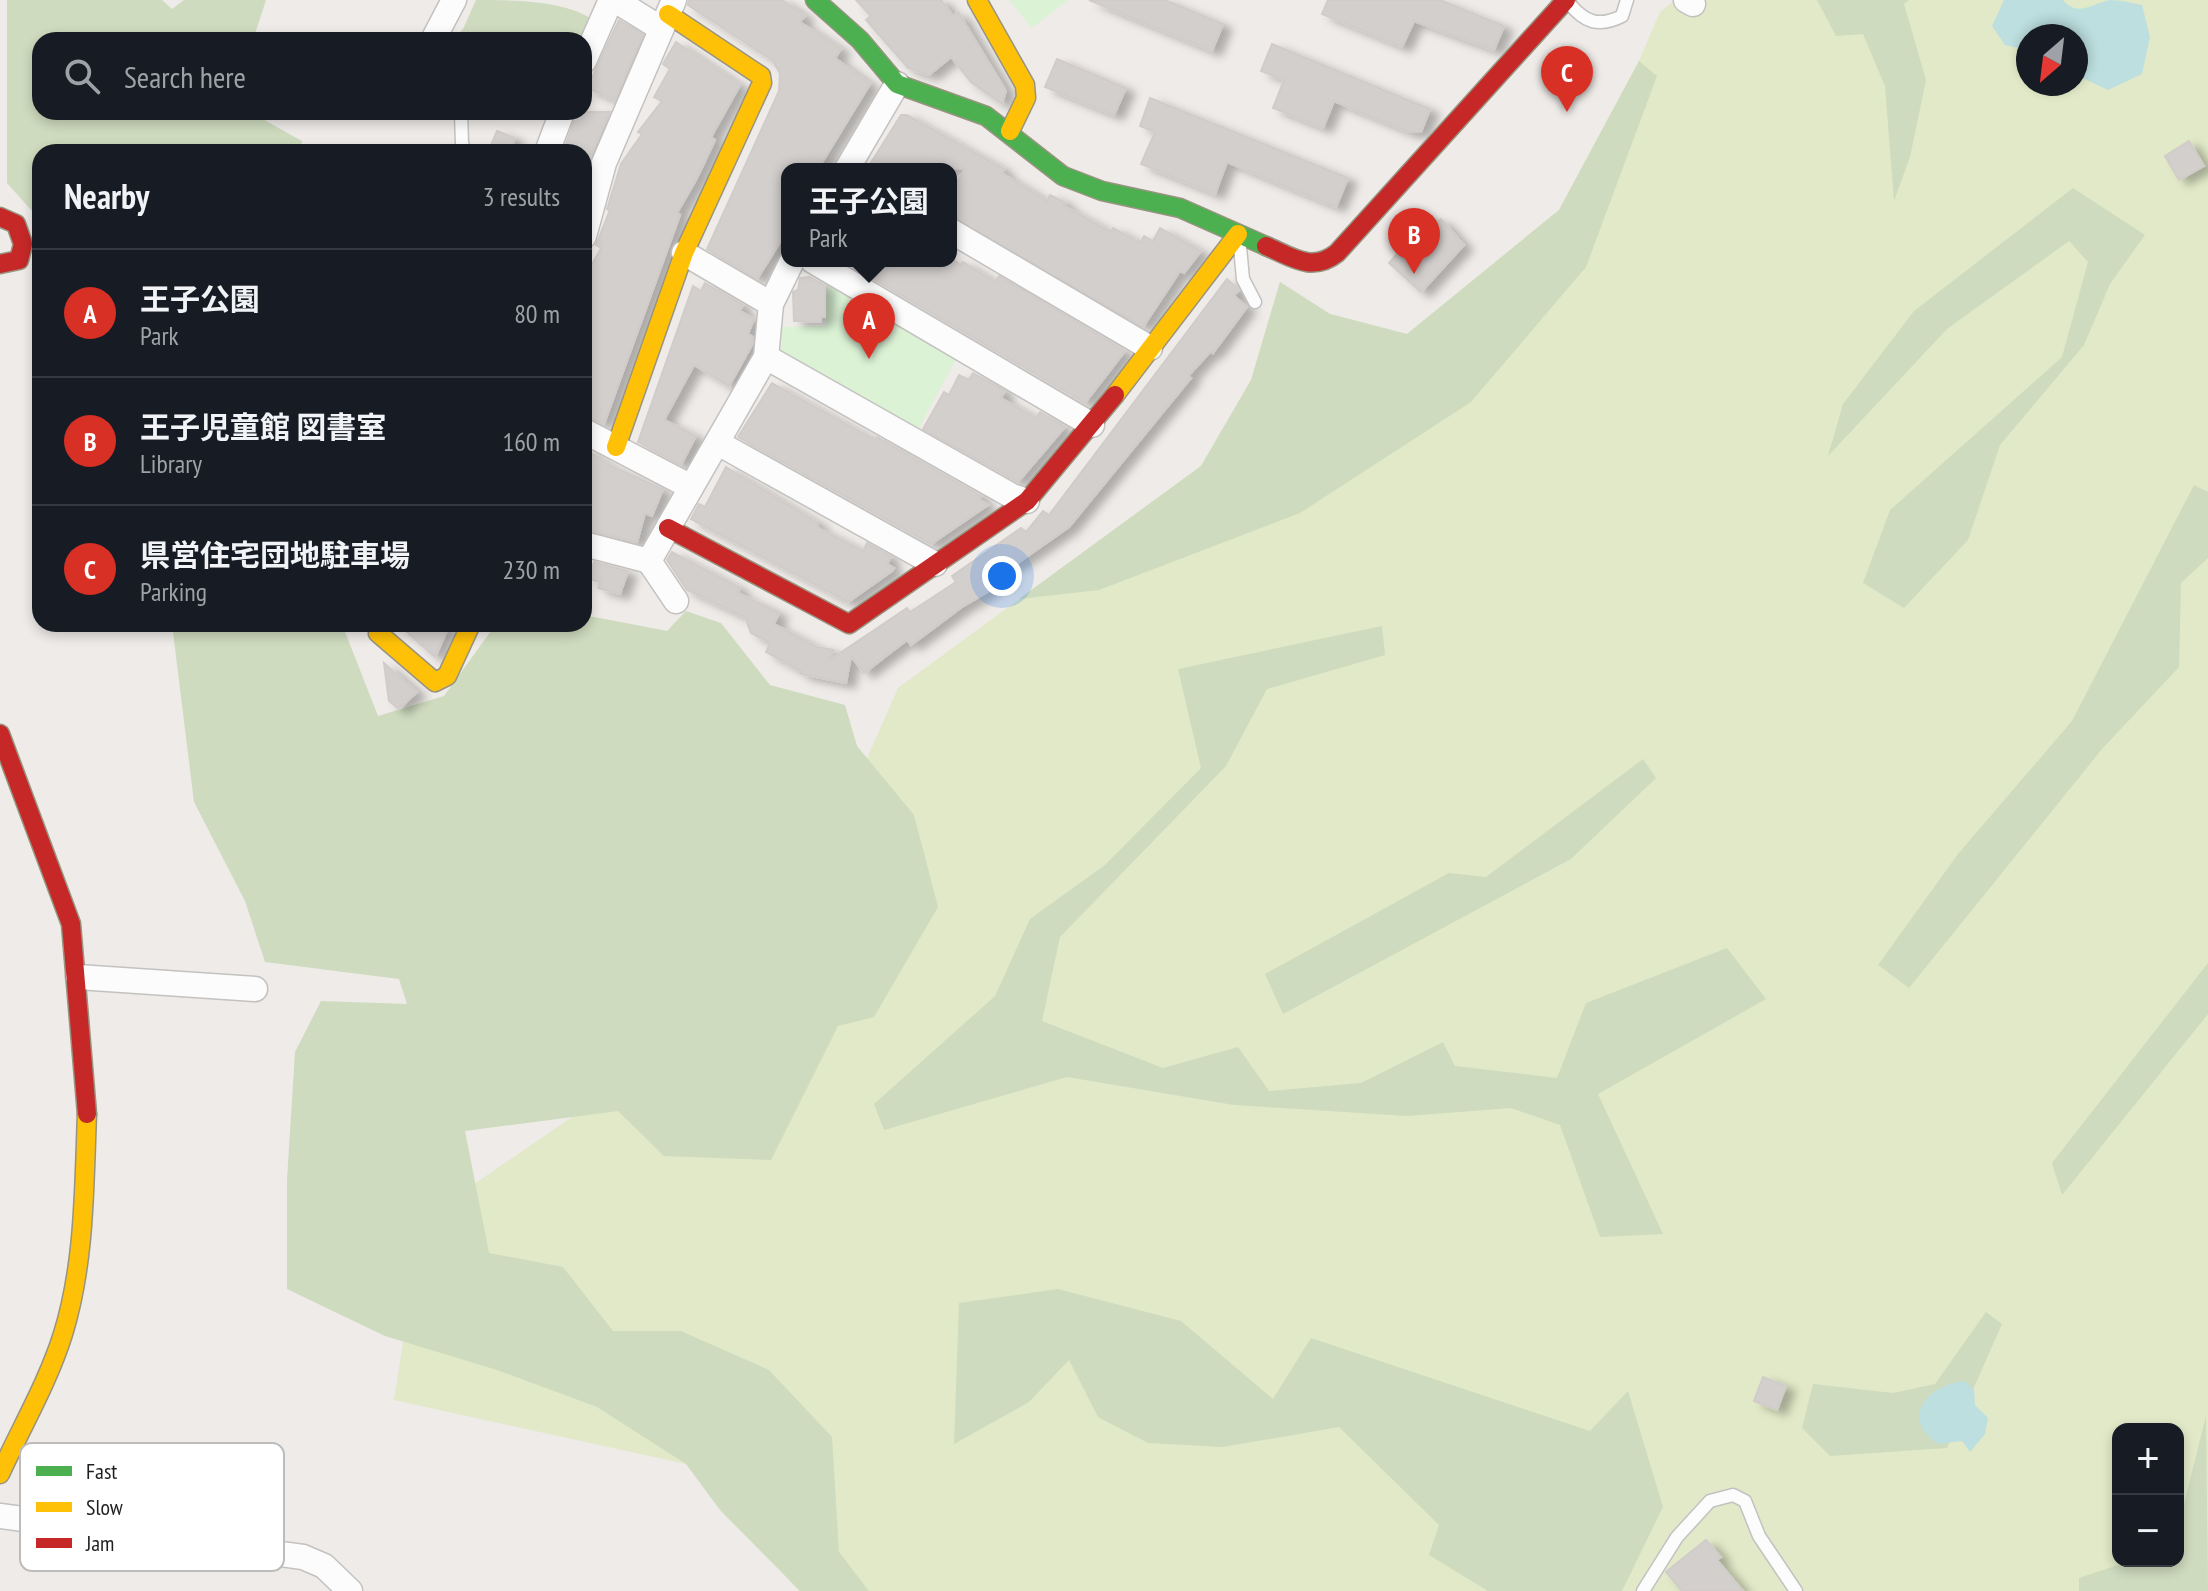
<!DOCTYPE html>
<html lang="en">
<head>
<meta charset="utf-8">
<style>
	body { margin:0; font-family:"PT Sans Narrow","Noto Sans JP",sans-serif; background:#20242c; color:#f1f3f6 }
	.controls { position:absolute; right:24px; bottom:24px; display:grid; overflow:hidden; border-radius:16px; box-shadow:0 4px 12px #0003 }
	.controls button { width:72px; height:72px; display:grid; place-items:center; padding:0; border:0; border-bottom:2px solid #363941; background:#171b24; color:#f1f3f6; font:40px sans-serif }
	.compass { position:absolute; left:2016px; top:24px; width:72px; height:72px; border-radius:50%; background:#171b24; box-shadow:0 4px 12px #0003; rotate:208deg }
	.you { position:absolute; left:1002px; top:576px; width:28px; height:28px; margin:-20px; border:6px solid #fff; border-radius:50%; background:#1a73e8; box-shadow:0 0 0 12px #1a73e833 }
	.badge { display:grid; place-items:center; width:52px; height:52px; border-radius:50%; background:#d93025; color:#fff; font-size:26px; font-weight:700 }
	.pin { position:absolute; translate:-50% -66px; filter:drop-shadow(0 2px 4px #0008) }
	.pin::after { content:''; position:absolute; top:42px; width:28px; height:24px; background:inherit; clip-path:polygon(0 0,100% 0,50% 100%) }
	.popup { position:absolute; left:781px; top:163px; width:176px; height:104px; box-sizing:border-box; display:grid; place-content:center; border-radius:16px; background:#171b24; filter:drop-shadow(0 2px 6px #0005); font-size:26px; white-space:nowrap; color:#9ea1a6 }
	.popup b { font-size:30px; color:#f1f3f6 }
	.popup::after { content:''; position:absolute; left:50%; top:100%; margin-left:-16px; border:16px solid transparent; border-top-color:#171b24 }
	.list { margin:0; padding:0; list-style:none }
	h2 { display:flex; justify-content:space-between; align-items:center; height:104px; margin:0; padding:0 32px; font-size:34px }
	h2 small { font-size:26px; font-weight:400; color:#9ea1a6 }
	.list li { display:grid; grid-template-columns:52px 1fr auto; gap:24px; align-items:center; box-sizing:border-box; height:128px; padding:0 32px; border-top:2px solid #363941 }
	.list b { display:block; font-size:30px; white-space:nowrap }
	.list p { margin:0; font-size:26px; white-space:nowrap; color:#9ea1a6 }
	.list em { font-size:26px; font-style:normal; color:#9ea1a6 }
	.icon { flex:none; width:44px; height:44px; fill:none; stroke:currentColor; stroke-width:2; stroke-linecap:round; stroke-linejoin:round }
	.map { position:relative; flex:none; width:2208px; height:1591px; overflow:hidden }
	.search { position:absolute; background:#171b24; box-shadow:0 4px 12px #0003; left:32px; top:32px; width:560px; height:88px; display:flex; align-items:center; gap:20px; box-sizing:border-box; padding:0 28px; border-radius:24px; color:#9ea1a6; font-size:30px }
	.panel { position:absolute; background:#171b24; box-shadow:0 4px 12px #0003; left:32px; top:144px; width:560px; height:488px; border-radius:24px }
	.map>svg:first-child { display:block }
</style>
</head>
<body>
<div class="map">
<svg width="2208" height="1591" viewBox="0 0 2208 1591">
	<defs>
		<filter id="shadow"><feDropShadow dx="9" dy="5" stdDeviation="4" flood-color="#0004"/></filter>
	</defs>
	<rect width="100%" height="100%" fill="#eeebe8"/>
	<path fill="#e1e9c8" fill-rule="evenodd" d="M 1675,0 L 2208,0 L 2208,1591 L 799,1591 L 686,1464 L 394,1400 L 422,1220 L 700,1029 L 831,840 L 898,688 L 1201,466 L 1251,380 L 1280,282 L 1330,314 L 1407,334 L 1559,210 L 1639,61 L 1660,12 ZM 2028,36 L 2076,36 L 2076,84 L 2028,84 ZM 2118,1429 L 2178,1429 L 2178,1561 L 2118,1561 Z"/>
	<g fill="#cedbbe">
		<polygon points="7,0 162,0 172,9 184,0 266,0 253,40 40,40 40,112 250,112 302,141 300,152 40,152 40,220 7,183"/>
		<path d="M 476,0 C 515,0 574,0 599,25 L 584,40 L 452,40 L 463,29 Z"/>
		<polygon points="1817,0 1909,0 1904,4 1926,80 1910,157 1894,201 1885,86 1863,34 1836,36"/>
		<polygon points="1639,61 1657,76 1586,267 1471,402 1300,513 1099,590 1019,599 1201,466 1251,380 1280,282 1330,314 1407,334 1559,210"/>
		<polygon points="2073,188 2145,235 2110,284 2084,345 2000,445 1968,540 1904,608 1863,583 1890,510 2062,357 2088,262 2069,241 1947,329 1828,456 1843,404 1914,311"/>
		<polygon points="2194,485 2208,492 2208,558 2181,583 2179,667 2102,749 1909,988 1878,965 1958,854 2072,721"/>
		<polygon points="686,611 721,623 770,685 845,705 857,746 914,815 938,907 874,1017 838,1026 771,1160 664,1156 618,1111 465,1131 489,1253 563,1267 613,1331 681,1331 769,1370 832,1437 839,1552 869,1591 800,1591 720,1510 686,1464 597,1407 497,1370 385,1336 287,1289 287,1180 295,1052 321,1001 407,1004 399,979 265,962 245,901 194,802 172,624 342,624 378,716 444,696 496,624 584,624 584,615 667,631"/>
		<polygon points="1382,626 1385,655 1267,689 1226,766 1060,937 1042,1021 1163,1068 1238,1047 1269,1091 1361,1083 1443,1042 1455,1066 1557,1078 1586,1003 1727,948 1766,999 1598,1094 1663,1234 1600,1237 1560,1125 1511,1108 1407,1116 1234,1105 1067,1077 884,1130 874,1104 995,996 1030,919 1105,865 1201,768 1178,669"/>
		<polygon points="1643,759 1656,778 1571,859 1283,1014 1265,974 1449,873 1486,877"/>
		<polygon points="2208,963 2208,1014 2062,1195 2052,1163"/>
		<polygon points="1058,1289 1181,1321 1273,1399 1311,1338 1590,1431 1628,1391 1663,1507 1622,1591 1488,1591 1429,1555 1439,1525 1339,1427 1223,1447 1148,1443 1098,1417 1069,1360 1029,1402 954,1444 959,1303"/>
		<polygon points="1986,1312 2002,1324 1947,1448 1830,1456 1802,1428 1813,1384 1893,1393 1935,1384"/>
		<polygon points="2206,1416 2208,1591 2079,1591 2079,1578 2130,1561 2178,1561 2178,1513 2184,1504"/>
	</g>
	<g fill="#dbf2d5">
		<polygon points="1009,0 1068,0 1032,28"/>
		<polygon points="827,282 956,359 916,433 781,358 782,327 825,326"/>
	</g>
	<g fill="#bddfe0">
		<path d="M 2004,0 L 2063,0 C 2078,18 2093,3 2110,0 C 2120,0 2132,3 2142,5 L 2150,37 L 2142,74 L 2108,90 L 2076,75 L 2076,36 L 2028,36 L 2028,50 L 2005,45 L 1992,26 Z"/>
		<path d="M 1965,1381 L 1974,1390 L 1975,1405 L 1988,1418 L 1985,1434 L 1970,1452 L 1962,1441 L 1938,1444 C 1899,1417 1928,1385 1965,1381 Z"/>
	</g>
	<g fill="#d2cfcd" stroke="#d1ccca" stroke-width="2" filter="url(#shadow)">
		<polygon points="689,0 782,0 805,16 800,22 841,49 835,58 870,84 818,169 787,169 787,231 757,279 707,249 779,91 780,73 772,60 688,5"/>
		<polygon points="856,0 941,0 953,16 958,12 1006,91 1002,104 971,82 951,57 929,75 908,68 866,20 871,16"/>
		<polygon points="1089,0 1165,0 1223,24 1212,51"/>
		<polygon points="1328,0 1440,0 1504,26 1494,50 1414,21 1402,47 1322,14"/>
		<polygon points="619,20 643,35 615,100 587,88"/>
		<polygon points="676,42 740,85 711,137 715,140 697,178 677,213 680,215 604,424 584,416 584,279 601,248 596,245 610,210 607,209 621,164 642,134 638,132 662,101 654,97 670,69 663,64"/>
		<polygon points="1272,44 1430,109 1421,132 1409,132 1334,101 1323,128 1273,108 1284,80 1261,71"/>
		<polygon points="1057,59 1126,88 1114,115 1045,87"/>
		<polygon points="1150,98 1348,178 1336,207 1227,162 1215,194 1141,164 1155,132 1140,126"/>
		<polygon points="577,112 610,112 591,155 566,144"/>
		<polygon points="901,115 907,115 1004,169 1002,173 1047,201 1050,195 1066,203 1064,206 1111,232 1113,228 1140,243 1144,236 1153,241 1160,228 1201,251 1184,273 1180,271 1143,327 951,216 951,192 965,169 867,169"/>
		<polygon points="497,131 515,138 510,152 488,152"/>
		<polygon points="2189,141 2204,166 2179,180 2165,156"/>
		<polygon points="1430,216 1437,222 1441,219 1464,245 1421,292 1389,263"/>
		<polygon points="843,261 955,261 961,265 963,262 995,282 999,276 1125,351 1085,403"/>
		<polygon points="810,277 825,286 825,317 821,317 821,322 794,321 793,292 798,290 800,278"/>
		<polygon points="1227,279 1239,290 1234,296 1247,307 1213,353 1211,351 1188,376 1191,378 1069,527 1005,572 1011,578 962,607 911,645 907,640 864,673 851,656 846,683 801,674 801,671 766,652 770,643 751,633 745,617 687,590 667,560 672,552 740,588 738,593 779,613 774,624 817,647 834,650 828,661 907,608 910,612 956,582 952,576 1021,528 1026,532 1043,511 1049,515"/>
		<polygon points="705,283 743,305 740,311 754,319 748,334 753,337 752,345 729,386 694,365 664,420 696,436 681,465 638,442 693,286 701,291"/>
		<polygon points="973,373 1005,391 1001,398 1036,418 1040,412 1065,427 1018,482 923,429 944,392 949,395 959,375 969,380"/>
		<polygon points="772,383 875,440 877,437 981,496 979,499 988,505 931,544 738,437"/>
		<polygon points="584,448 609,465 663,489 652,516 645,513 637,542 584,529"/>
		<polygon points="726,467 818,523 818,528 863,551 867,543 891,557 887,564 894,568 892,571 848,602 691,519 699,504 705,507"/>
		<polygon points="594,562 628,571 620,594 598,588 600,582 589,579"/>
		<polygon points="398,624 450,624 435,657"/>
		<polygon points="384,663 417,692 399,709 389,701"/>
		<polygon points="1763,1377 1786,1386 1777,1410 1754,1401"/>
		<polygon points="1706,1540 1721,1557 1717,1560 1743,1591 1682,1591 1666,1572"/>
	</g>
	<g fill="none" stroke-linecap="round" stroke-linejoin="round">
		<g stroke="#c3c2c0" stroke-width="15">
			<g id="lane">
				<path d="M 1568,2 C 1584,22 1598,28 1622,16 L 1627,0"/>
				<polyline points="461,112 462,144 466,152"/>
				<polyline points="1234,244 1240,247 1243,279 1255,302"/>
				<polyline points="1643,1591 1677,1537 1710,1501 1733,1495 1745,1501 1759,1536 1796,1591"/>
			</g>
		</g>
		<g stroke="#c3c2c0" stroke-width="27">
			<g id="street">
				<polyline points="615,0 660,28"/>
				<polyline points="1686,0 1693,4"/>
				<polyline points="434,38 454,0"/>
				<polyline points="584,61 611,0"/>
				<polyline points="547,152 562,112"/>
				<polyline points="847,169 897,84"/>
				<polyline points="951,231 1150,348"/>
				<polyline points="584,236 604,163 674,0"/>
				<polyline points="684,253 771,304"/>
				<polyline points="813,261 1092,425"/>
				<polyline points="766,357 1012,496 1027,501"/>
				<polyline points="584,431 691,487"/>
				<polyline points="718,443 935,564"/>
				<polyline points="584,544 649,561 766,357 771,304 792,261"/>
				<polyline points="649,561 676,601"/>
				<polyline points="78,977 255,989"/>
				<polyline points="0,1516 303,1557 324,1566 350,1591"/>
			</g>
		</g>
		<g stroke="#989480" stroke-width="21">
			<polyline id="fast" points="815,0 860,40 897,84 986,116 1063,176 1102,191 1180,208 1266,246"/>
		</g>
		<g stroke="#989480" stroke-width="21">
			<g id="slow">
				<polyline points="977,0 1025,85 1026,98 1010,131"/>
				<polyline points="1115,395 1238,234"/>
				<polyline points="616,447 684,253 762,83 761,76 668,14"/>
				<polyline points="380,624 378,633 435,682 447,676 471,624"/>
				<path d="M 0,1474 C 21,1428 48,1382 63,1334 C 85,1263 84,1187 87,1114"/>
			</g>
		</g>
		<g stroke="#989480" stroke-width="21">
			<g id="jam">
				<polyline points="0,217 16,224 23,244 19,260 0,264"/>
				<path d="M 1266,246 C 1292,257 1312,273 1337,253 L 1566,0"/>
				<polyline points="668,528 849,624 1027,501 1115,395"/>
				<polyline points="0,734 71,924 87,1114"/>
			</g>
		</g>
		<use href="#lane" stroke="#fcfcfc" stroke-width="12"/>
		<use href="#street" stroke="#fcfcfc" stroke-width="24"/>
		<use href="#fast" stroke="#4caf50" stroke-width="18"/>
		<use href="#slow" stroke="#ffc107" stroke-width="18"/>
		<use href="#jam" stroke="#c62828" stroke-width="18"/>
	</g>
	<rect x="20" y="1443" width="264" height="128" rx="12" fill="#fff" stroke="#bcbcbc" stroke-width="2"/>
	<rect x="36" y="1466" width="36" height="10" fill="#4caf50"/>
	<rect x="36" y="1502" width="36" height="10" fill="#ffc107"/>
	<rect x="36" y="1538" width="36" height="10" fill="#c62828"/>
	<g font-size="22" fill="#1f1f1f">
		<text x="86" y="1479">Fast</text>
		<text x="86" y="1515">Slow</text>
		<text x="86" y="1551">Jam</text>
	</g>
</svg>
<div class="controls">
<button>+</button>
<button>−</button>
</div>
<svg class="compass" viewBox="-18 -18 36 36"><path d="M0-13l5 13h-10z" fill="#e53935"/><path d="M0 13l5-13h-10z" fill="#9ea1a6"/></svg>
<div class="you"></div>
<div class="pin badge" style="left:869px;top:359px">A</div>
<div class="popup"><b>王子公園</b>Park</div>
<div class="pin badge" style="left:1414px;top:274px">B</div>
<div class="pin badge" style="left:1567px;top:112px">C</div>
<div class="search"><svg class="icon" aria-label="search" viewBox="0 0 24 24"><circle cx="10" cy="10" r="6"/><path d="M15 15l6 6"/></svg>Search here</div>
<section class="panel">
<h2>Nearby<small>3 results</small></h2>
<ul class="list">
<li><span class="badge">A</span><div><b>王子公園</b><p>Park</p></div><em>80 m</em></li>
<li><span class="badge">B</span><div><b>王子児童館 図書室</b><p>Library</p></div><em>160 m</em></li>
<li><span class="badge">C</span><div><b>県営住宅団地駐車場</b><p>Parking</p></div><em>230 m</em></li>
</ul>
</section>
</div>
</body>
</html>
